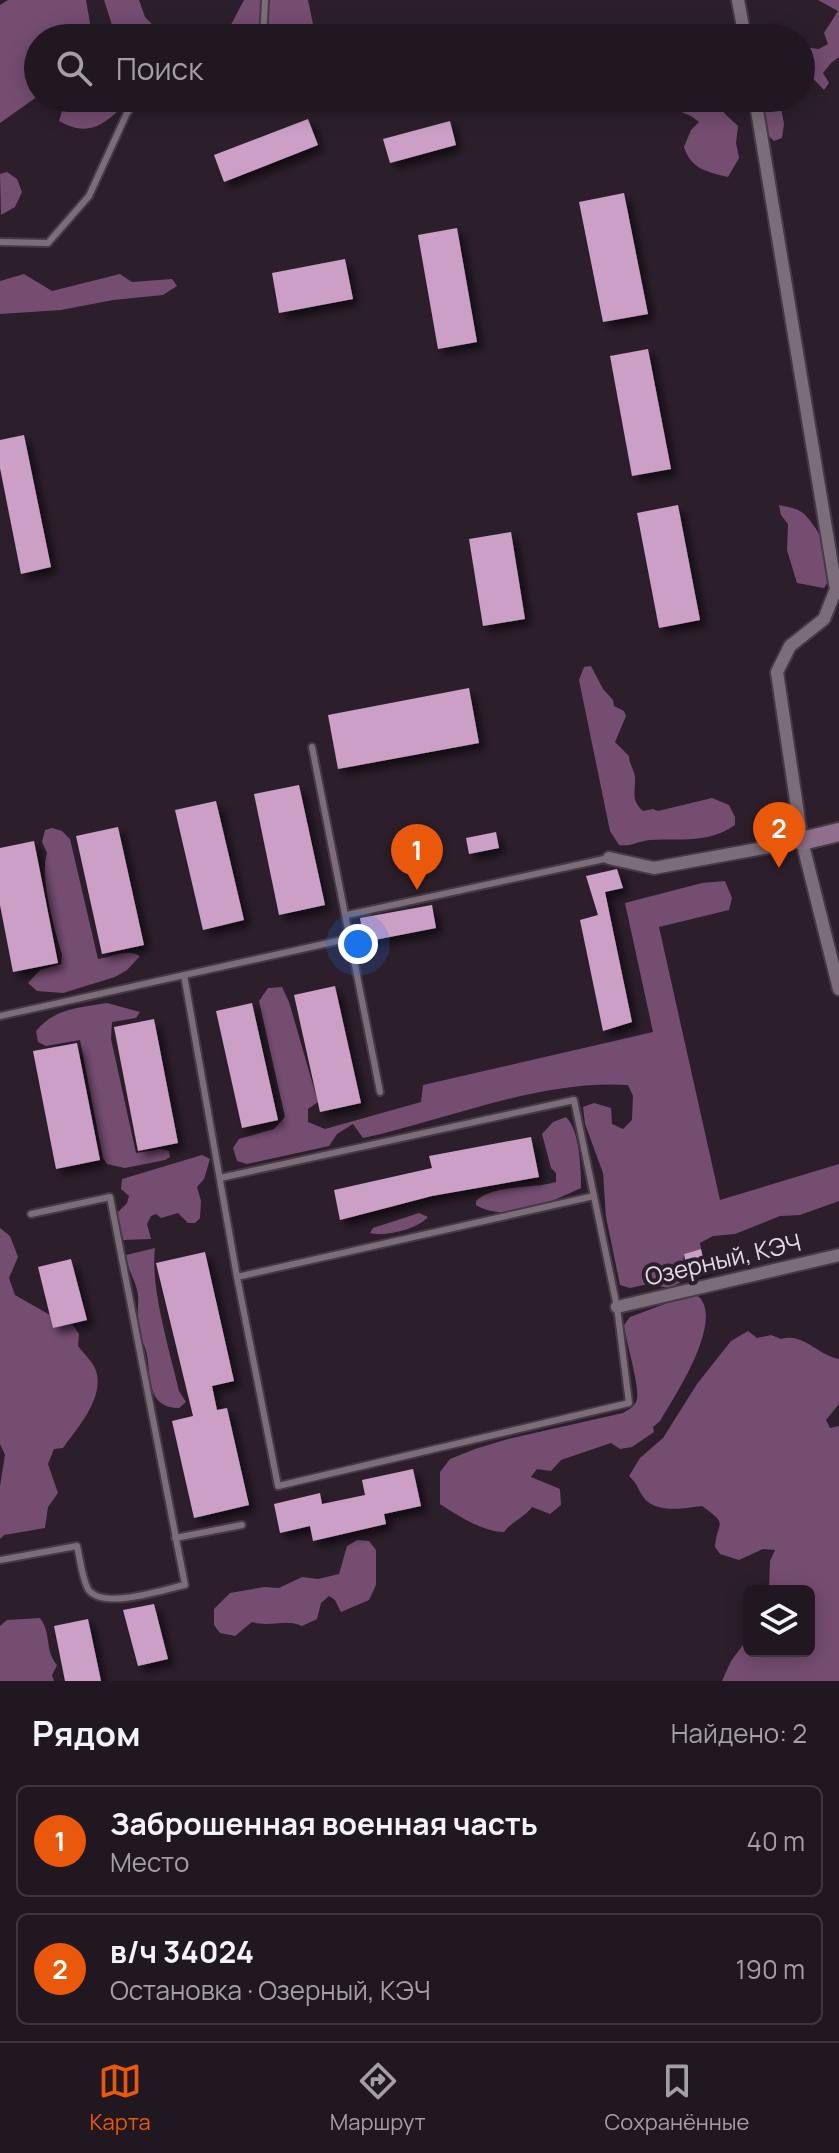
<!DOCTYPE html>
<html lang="ru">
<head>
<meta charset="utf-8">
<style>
	body { margin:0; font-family:Manrope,sans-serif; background:#292029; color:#f1f3f6 }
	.controls { position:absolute; right:24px; bottom:24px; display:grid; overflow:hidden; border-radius:12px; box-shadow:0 4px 20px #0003 }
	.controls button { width:72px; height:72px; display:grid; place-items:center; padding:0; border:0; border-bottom:2px solid #3e363e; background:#211720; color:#f1f3f6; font:40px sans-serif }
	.you { position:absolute; left:358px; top:944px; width:28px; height:28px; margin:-20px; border:6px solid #fff; border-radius:50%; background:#1a73e8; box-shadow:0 0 0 12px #1a73e833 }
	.badge { display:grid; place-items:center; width:52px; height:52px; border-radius:50%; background:#ea580c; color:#fff; font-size:26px; font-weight:700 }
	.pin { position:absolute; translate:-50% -66px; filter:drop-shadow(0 2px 4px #0008) }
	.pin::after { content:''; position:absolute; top:42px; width:28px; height:24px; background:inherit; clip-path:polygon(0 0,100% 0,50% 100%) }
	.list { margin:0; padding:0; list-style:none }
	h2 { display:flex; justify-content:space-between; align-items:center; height:104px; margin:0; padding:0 32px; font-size:34px }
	h2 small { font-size:26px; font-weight:400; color:#a29fa5 }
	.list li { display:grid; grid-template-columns:52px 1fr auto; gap:24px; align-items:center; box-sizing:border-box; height:112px; margin:0 16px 16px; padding:0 16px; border:2px solid #3e363e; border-radius:12px }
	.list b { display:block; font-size:30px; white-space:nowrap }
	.list p { margin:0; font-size:26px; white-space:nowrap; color:#a29fa5 }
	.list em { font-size:26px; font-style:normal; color:#a29fa5 }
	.icon { flex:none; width:44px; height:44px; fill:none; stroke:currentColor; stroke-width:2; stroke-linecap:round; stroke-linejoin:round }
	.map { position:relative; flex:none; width:839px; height:1681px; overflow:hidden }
	.search { position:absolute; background:#211720; box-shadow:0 4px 20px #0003; left:24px; right:24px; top:24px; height:88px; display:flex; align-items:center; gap:20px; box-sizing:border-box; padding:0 28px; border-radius:44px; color:#a29fa5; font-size:30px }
	.sheet { height:360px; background:#211720 }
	nav { display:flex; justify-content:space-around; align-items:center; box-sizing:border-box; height:112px; border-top:2px solid #3e363e; background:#211720; font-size:22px; color:#a29fa5 }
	nav a { display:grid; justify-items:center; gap:4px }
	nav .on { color:#ea580c }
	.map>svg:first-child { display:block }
</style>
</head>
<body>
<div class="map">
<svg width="839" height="1681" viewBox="0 0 839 1681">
	<defs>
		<filter id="shadow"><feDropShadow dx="6" dy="6" stdDeviation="4" flood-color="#0009"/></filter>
	</defs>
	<rect width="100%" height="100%" fill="#2c1f2b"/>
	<g fill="#754d71">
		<polygon points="8,0 86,0 90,23 88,38 38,38 38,96 0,123 0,5"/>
		<polygon points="104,0 139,0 145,17 155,27 147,38 113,38 113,28"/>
		<polygon points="244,0 308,0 313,24 306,38 224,38"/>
		<polygon points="818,0 839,0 839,57 831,63 823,73 829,83 824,90 801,66 801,47 819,49 828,44 824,33 838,11"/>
		<path d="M 66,98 L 119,98 L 119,110 C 99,129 84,135 59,121 Z"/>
		<path d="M 672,98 L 718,98 L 724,113 L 738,126 L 736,143 L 739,158 L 728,177 C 707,172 691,169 684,147 L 691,130 L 699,122 L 691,116 L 672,108 Z"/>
		<polygon points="761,98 779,98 784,124 782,138 774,141 768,135"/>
		<polygon points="7,172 17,179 22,192 15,207 1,215 0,174"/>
		<polygon points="24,274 52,291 120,274 132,282 172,279 177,286 163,295 113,300 61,310 0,314 0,281"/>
		<path d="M 779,505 C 790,507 801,509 808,518 C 823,536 839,568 824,588 L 797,583 L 787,550 L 788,524 L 781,515 Z"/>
		<path d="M 591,666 L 603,689 L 613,700 L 614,706 L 624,711 L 626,716 L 615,742 L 629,756 C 629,764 634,769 635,777 C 636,791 630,800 643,811 L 653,809 L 658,811 L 712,798 L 729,805 L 735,817 L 735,825 C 708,844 681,838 650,840 C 639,841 630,847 619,845 L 610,831 L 579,680 L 584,667 Z"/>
		<path d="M 52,828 L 62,831 L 70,839 L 98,959 C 113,957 126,948 140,956 L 127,970 L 115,977 L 63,993 L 37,991 L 28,983 L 40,970 L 61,964 L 62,955 C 55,930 39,877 47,853 L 42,842 L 45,830 Z"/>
		<path d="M 725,881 L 732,898 L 729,910 L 659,927 L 720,1200 L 839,1164 L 839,1201 L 800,1215 L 780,1216 L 735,1234 L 713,1236 L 700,1243 L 701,1249 L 684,1254 L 681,1282 L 669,1288 L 648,1284 L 630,1288 L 620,1285 L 606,1217 L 603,1173 L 585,1124 L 583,1107 L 594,1103 L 611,1108 L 612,1124 L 623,1129 L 632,1120 L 633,1096 L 628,1085 C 541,1079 447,1120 363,1138 L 353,1124 L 337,1134 L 329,1146 L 247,1164 L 237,1161 L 233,1148 L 239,1139 L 274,1129 L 285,1117 L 259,1001 L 268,988 L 282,987 L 289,1002 L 318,1102 L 308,1109 L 308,1122 L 325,1129 L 421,1102 L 423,1085 L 653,1032 L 625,903 L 702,883 Z"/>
		<path d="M 107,1003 L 140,1012 L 136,1018 L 112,1022 L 111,1039 L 136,1153 L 161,1149 L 169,1151 L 170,1157 L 165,1160 L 125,1168 L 107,1164 L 103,1158 L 80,1040 L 46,1046 L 38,1042 L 36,1031 C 55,1008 79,1008 107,1003 Z"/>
		<path d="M 566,1117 C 580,1131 581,1168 581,1188 C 552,1201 506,1224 476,1205 L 476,1201 C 493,1184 534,1189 556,1182 L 556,1173 L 551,1168 L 542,1134 L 553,1122 Z"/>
		<polygon points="202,1155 210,1159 204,1179 197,1187 201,1201 200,1218 195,1223 188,1223 178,1213 161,1218 156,1214 151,1216 147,1224 151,1239 123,1240 116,1230 117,1213 127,1203 129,1196 121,1189 122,1179"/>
		<path d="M 419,1213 L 428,1217 C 418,1229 385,1237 370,1233 L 373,1228 Z"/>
		<path d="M 0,1228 L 10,1236 L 18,1257 L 9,1278 L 15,1295 L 50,1315 L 53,1328 L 72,1324 L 79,1334 L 78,1346 C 83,1353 90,1359 94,1366 C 108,1394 79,1426 63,1448 L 54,1449 L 48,1464 L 58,1493 L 48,1507 L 45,1528 L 4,1535 L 0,1539 L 0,1486 L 5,1455 L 0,1444 Z"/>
		<path d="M 155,1248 C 150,1288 170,1351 179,1391 L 186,1402 L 179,1408 C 144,1408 152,1372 146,1351 C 145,1345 140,1340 139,1334 C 136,1322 139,1309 138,1296 C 137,1282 127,1270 126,1255 Z"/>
		<path d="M 686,1296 L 698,1296 C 725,1320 675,1396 660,1421 L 653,1427 L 654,1432 L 632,1447 L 620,1449 L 611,1443 L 561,1460 L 551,1471 L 537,1469 L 531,1477 L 560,1489 L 561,1505 L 550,1514 L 532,1507 C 524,1518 512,1521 504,1532 C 484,1532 458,1516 440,1504 L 440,1472 L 450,1459 L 475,1449 L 508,1439 L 623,1413 C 629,1409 635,1407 637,1399 C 640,1387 626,1342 624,1325 L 630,1317 Z"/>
		<path d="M 748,1331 L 757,1338 L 771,1335 L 781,1339 C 803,1332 819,1356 839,1359 L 839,1404 L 826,1420 L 830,1428 L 839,1426 L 839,1681 L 722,1681 L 731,1661 L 749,1637 L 749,1651 L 809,1651 L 809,1591 L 769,1591 L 770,1561 L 775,1550 L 763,1549 L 739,1560 L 720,1554 L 715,1547 C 717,1520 730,1526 702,1506 C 685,1508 657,1514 644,1498 C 637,1489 639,1485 629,1476 L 640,1458 L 663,1438 L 697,1384 L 731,1341 Z"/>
		<path d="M 357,1540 L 369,1541 L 376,1550 L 376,1585 L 369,1600 L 341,1612 L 335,1600 L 329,1596 L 321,1603 L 317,1619 L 302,1626 C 285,1618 270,1628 252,1622 L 235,1636 L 220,1633 L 214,1625 L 214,1609 L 230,1593 L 264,1587 L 279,1588 L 302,1577 L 318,1579 L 339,1574 L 347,1546 Z"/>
		<path d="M 40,1618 C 52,1634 44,1650 57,1665 L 52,1675 L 54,1681 L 0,1681 L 0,1626 L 7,1620 Z"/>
	</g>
	<g fill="#cb9fc6" filter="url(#shadow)">
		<polygon points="308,119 318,145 224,182 214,155"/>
		<polygon points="450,121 456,145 390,163 383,139"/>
		<polygon points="624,193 648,314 603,322 579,202"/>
		<polygon points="457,228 477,342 438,349 418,235"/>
		<polygon points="345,259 353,299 279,313 272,273"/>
		<polygon points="648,349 671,469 632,476 610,356"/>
		<polygon points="24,435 51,567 21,574 0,468 0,440"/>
		<polygon points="678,505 700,620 659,628 637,513"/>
		<polygon points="511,532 525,619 483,626 469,539"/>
		<polygon points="469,688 479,743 338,769 328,715"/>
		<polygon points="299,785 325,905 279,915 254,794"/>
		<polygon points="216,801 244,920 203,930 175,810"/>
		<polygon points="118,827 144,945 102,954 76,836"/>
		<polygon points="496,832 499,848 469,854 466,838"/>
		<polygon points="34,841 58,963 13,972 0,905 0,848"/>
		<polygon points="617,869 623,888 605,892 632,1022 603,1031 580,920 598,915 586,876"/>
		<polygon points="432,905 436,928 364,942 360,918"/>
		<polygon points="335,986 361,1103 320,1112 294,995"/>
		<polygon points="252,1003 278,1120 242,1128 216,1011"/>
		<polygon points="154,1019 178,1143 138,1151 114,1027"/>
		<polygon points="77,1043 100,1160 56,1169 33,1051"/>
		<polygon points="531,1137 539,1177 432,1196 340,1220 334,1190 432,1168 429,1156"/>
		<polygon points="701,1249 706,1270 688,1275 684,1254"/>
		<polygon points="205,1252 234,1381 212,1386 217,1410 227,1408 249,1505 194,1518 172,1421 193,1416 156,1263"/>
		<polygon points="71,1259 87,1320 53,1328 38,1267"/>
		<polygon points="413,1469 421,1506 384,1514 386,1524 313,1541 310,1526 280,1533 274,1504 320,1493 322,1504 365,1495 362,1480"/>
		<polygon points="154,1604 168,1659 138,1666 123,1610"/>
		<polygon points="88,1619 101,1681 65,1681 54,1626"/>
	</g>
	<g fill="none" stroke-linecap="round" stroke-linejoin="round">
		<g stroke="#463a45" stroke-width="10">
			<g id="lane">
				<polyline points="263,38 265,0"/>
				<polyline points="0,242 48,243 89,196 127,113 139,98"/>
				<polyline points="312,747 380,1092"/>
				<polyline points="347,915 609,858"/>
				<polyline points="184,975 237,1277 278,1486 629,1403 617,1307 574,1100 220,1178"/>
				<polyline points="0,1016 351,938"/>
				<polyline points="237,1277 594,1196"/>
				<polyline points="175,1538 242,1525"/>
				<path d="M 0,1560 L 77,1546 C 80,1558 82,1578 88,1589 C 102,1611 164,1589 185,1585 L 110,1197 L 31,1214"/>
			</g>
		</g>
		<g stroke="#463a45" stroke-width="16">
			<g id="street">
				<polyline points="738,0 745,38"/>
				<polyline points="755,98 836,589 824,619 790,646 777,672 802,841 839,989"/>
				<polyline points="609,858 654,868 802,841"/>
				<polyline points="617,1307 839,1255"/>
			</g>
		</g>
		<g stroke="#463a45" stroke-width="22">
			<polyline id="secondary" points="802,841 839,832"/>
		</g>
		<use href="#lane" stroke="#7d6d7b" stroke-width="6"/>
		<use href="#street" stroke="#7d6d7b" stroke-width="12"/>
		<use href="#secondary" stroke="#8f6f8c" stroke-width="18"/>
	</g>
	<g text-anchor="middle" stroke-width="8" stroke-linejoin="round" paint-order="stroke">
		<g font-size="24" fill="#e3dae2" stroke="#2c1f2b">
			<text transform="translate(723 1260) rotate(-13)" y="8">Озерный, КЭЧ</text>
		</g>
	</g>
</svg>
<div class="controls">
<button><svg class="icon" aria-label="layers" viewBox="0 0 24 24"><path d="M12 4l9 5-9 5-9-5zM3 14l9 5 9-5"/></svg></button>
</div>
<div class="you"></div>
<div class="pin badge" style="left:417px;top:890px">1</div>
<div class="pin badge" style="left:779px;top:868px">2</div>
<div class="search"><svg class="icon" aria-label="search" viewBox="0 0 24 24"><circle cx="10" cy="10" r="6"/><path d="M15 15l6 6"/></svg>Поиск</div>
</div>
<section class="sheet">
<h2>Рядом<small>Найдено: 2</small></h2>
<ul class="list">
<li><span class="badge">1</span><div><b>Заброшенная военная часть</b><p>Место</p></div><em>40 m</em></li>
<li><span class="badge">2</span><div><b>в/ч 34024</b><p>Остановка · Озерный, КЭЧ</p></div><em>190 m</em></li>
</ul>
</section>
<nav>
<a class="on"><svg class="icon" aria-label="map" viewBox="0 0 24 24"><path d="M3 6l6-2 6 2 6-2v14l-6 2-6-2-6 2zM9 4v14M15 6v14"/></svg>Карта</a>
<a><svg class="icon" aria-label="directions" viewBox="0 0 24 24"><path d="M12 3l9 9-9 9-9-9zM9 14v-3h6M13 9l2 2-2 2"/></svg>Маршрут</a>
<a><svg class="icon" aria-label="saved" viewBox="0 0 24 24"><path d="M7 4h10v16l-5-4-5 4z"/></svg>Сохранённые</a>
</nav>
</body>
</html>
